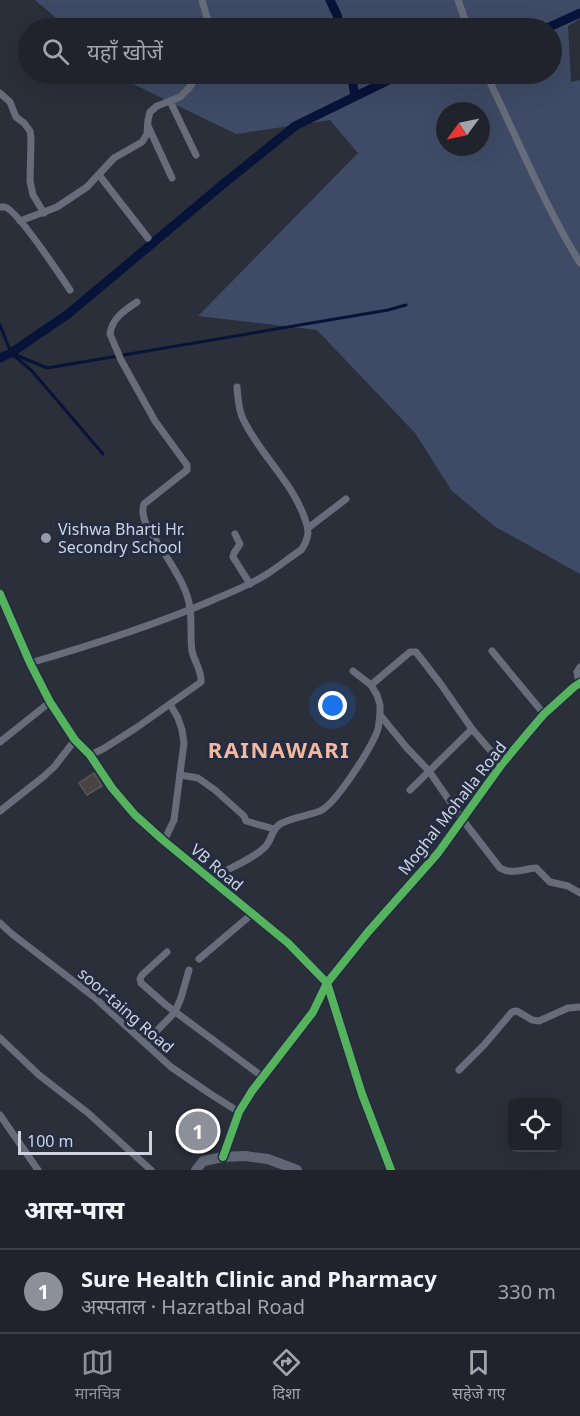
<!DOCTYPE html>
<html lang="hi">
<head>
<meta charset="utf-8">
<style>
	body { margin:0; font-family:"Noto Sans","Noto Sans Devanagari",sans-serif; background:#2d2f38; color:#f1f3f6 }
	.controls { position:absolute; right:18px; bottom:18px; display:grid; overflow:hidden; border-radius:9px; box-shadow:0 6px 24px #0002 }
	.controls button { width:54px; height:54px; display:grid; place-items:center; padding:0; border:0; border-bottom:2px solid #3d4048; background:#20232c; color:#f1f3f6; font:30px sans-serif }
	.compass { position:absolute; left:436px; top:102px; width:54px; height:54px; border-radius:50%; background:#20232c; box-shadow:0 6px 24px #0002; rotate:237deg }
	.scale { position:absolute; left:18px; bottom:15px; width:134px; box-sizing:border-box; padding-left:6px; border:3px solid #cdd3e1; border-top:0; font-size:16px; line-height:21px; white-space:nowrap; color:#cdd3e1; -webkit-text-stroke:4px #232c41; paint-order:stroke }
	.you { position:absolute; left:333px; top:706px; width:21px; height:21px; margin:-15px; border:4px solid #fff; border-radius:50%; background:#1a73e8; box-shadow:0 0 0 9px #1a73e833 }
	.badge { display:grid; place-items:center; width:39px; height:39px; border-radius:50%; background:#8c9099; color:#fff; font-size:20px; font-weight:700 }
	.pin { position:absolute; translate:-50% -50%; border:3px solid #fff; box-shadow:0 2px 6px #0006 }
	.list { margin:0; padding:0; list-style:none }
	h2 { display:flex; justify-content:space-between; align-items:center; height:78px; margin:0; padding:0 24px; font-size:26px }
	h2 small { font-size:20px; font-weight:400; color:#a2a4a9 }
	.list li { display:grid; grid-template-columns:39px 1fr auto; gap:18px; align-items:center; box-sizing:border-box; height:84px; padding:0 24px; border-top:2px solid #3d4048 }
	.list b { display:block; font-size:22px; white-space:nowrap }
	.list p { margin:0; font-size:20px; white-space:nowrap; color:#a2a4a9 }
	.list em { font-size:20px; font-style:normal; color:#a2a4a9 }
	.icon { flex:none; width:33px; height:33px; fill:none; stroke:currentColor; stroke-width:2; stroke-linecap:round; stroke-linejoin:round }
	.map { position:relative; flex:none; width:580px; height:1170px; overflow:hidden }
	.search { position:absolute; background:#20232c; box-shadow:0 6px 24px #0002; left:18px; right:18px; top:18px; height:66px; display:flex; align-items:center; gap:15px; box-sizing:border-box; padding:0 21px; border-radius:33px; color:#a2a4a9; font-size:22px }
	.sheet { height:162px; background:#20232c }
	nav { display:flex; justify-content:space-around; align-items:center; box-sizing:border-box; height:84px; border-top:2px solid #3d4048; background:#20232c; font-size:16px; color:#a2a4a9 }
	nav a { display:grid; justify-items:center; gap:3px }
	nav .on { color:#8c9099 }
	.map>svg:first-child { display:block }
</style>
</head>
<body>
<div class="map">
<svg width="580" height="1170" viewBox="0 0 580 1170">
	<rect width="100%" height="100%" fill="#2a2f3a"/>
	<path fill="#3f4b66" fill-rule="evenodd" d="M 35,0 L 580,0 L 580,19 L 568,26 L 571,82 L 580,80 L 580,574 L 494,526 L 452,491 L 415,433 L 317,330 L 198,316 L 358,153 L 330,120 L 236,134 L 131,83 L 120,74 L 552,74 L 552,28 L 68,28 ZM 445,111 L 481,111 L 481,147 L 445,147 Z"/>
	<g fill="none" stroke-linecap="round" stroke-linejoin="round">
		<g stroke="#081339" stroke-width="3">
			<polyline points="0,325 11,353 32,371 103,454"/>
			<polyline points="11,353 47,368 388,310 406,305"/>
		</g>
		<g stroke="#081339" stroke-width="9">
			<polyline points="330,0 337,15 341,28"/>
			<polyline points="547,28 580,13"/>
			<polyline points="351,74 355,96"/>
			<polyline points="0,358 11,353 68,314 222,185 295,126 401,74"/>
		</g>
	</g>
	<polygon fill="#4a4343" stroke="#5a575a" stroke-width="1.5" points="94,773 102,786 87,795 79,783"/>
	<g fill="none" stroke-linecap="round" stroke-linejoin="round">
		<g stroke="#676c7a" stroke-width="7">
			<polyline points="202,0 210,28"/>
			<polyline points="458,0 468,28"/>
			<path d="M 486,74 C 517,137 543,203 580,263"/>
			<polyline points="0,93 10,102 16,117 24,123 30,131 31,139 30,181 33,195 44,213"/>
			<polyline points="170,101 196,155"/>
			<polyline points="148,126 172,178"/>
			<polyline points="99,175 148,238"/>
			<path d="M 0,207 C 2,207 3,207 5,207 C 18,211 60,275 70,290"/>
			<polyline points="20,221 57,207 87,187 114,158 142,142 147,134 148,120 150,112 157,106 180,97 189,88 198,74"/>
			<polyline points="308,528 346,499"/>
			<polyline points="235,534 240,544 234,553 233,557 250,584"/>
			<polyline points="0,594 30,663 50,702 75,740 90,755 112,788 135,815 164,841 288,943 327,983 362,1094 391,1170"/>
			<polyline points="492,651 544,714"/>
			<path d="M 30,663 C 92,645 153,626 213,600 C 231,592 250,585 267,574 C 278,567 289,558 301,550 C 305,545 307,540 308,533 C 308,528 307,524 305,519 C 292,481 260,455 243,419 C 238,408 238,398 237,387"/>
			<path d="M 353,671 L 371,685 L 377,695 L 380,705 L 380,715 L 407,748 L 429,771 L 462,819 L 500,868 C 512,875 523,869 536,868 L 550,882 L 568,886 L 580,893"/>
			<polyline points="579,683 577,672 580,667"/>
			<polyline points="371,685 410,652 416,652 440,683 472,729 502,764"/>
			<polyline points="0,742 50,702"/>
			<path d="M 90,755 L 103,749 L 136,728 L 201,682 C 202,671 194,661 192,651 C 190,637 192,623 190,609 C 188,589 175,571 165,554 C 157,541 138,520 144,504 L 187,470 L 187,465 L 155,421 L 121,360 L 110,334 C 112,318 125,310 137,302"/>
			<polyline points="180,775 198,778 215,790 244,816 246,821 274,829"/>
			<polyline points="410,790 472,729"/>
			<polyline points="0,811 43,777 54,767 75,740"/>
			<polyline points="164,841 174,820 184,743 182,730 178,718 170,704"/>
			<path d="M 209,879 C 226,870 252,860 265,847 C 272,840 271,830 280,824 C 293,817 307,816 320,811 C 336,804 372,747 378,729 C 379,725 379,720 380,715"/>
			<polyline points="0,923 12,934 94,997 171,1067 212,1095 239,1112"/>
			<polyline points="167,952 142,975 140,979 141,983 166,1005 263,1077"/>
			<polyline points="199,959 252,914"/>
			<polyline points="0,1038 39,1075 88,1113 151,1170"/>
			<polyline points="145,1043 175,1012 181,998 189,970"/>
			<polyline points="459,1070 484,1045 512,1012 517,1011 532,1020 539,1021 568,1008 580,1007"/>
			<polyline points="0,1115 38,1170"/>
			<polyline points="223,1157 239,1112 252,1091 313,1012 327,983 368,932 438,853 502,764 527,734 544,714 574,687 580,683"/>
		</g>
		<polyline stroke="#606675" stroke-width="10" points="196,1170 203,1161 223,1157 245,1156 268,1159 297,1170"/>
		<g stroke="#232c41" stroke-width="11">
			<g id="cycleway">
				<polyline points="0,594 30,663 50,702 75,740 90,755 112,788 135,815 164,841 288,943 327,983 362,1094 391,1170"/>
				<polyline points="223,1157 239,1112 252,1091 313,1012 327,983 368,932 438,853 502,764 527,734 544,714 574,687 580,683"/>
			</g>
		</g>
		<use href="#cycleway" stroke="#56b35d" stroke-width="8"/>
	</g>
	<circle fill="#949aa7" stroke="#232c41" stroke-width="2" cx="46" cy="538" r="6"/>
	<g text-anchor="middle" stroke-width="6" stroke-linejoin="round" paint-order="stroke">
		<g font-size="16" fill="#cdd3e1" stroke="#232c41" text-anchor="start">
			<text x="58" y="535">Vishwa Bharti Hr.<tspan x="58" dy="18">Secondry School</tspan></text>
		</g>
		<g font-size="16" fill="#cdd3e1" stroke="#232c41">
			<text transform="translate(452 808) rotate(-52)" y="6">Moghal Mohalla Road</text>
			<text transform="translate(217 867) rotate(40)" y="6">VB Road</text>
			<text transform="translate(126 1010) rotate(41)" y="6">soor-taing Road</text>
		</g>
		<g font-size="22" font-weight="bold" letter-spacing="1.5" fill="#f5b89e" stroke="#232c41">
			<text x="279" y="758">RAINAWARI</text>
		</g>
	</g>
</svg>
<div class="controls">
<button><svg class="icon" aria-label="locate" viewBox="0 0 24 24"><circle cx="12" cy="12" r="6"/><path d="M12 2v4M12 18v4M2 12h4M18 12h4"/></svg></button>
</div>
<svg class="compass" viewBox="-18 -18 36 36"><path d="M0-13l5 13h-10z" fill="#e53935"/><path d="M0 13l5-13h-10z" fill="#a2a4a9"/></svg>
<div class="scale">100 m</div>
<div class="you"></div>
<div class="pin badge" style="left:198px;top:1131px">1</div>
<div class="search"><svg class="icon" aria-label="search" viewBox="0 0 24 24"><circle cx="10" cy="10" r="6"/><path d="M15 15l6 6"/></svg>यहाँ खोजें</div>
</div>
<section class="sheet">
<h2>आस-पास<small></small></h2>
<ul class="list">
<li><span class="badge">1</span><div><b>Sure Health Clinic and Pharmacy</b><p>अस्पताल · Hazratbal Road</p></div><em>330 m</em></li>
</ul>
</section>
<nav>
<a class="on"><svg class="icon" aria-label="map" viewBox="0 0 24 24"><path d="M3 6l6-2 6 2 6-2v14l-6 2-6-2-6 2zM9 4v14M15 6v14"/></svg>मानचित्र</a>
<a><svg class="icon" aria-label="directions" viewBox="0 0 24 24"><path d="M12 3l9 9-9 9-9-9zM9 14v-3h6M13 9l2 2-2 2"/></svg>दिशा</a>
<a><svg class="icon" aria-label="saved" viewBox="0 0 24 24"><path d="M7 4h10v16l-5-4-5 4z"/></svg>सहेजे गए</a>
</nav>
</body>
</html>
